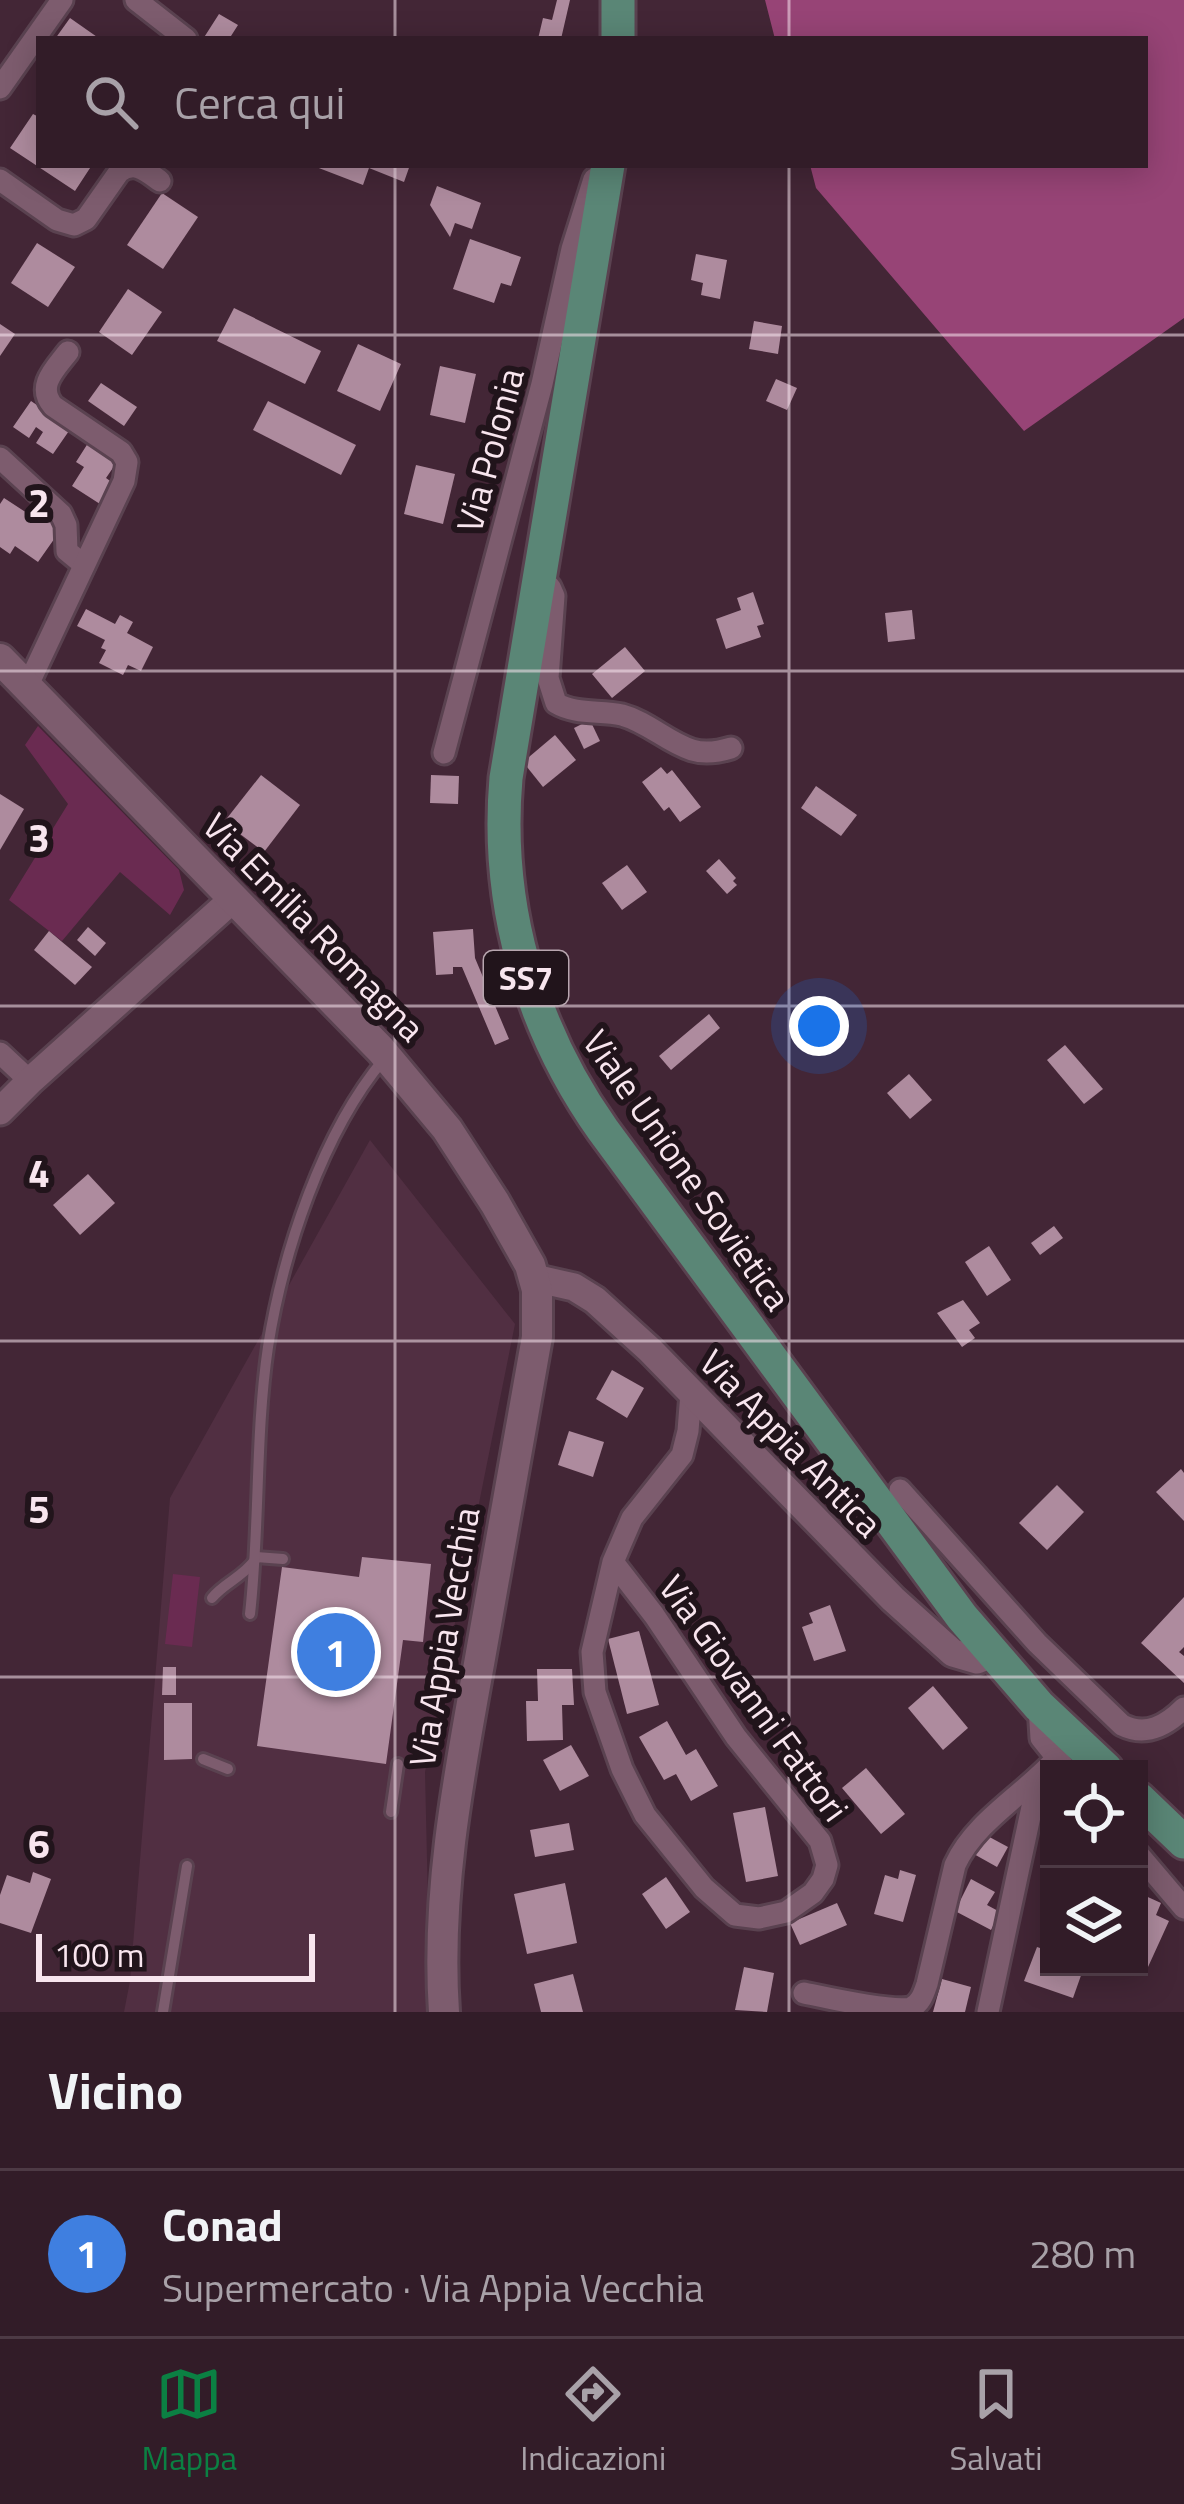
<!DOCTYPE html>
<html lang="it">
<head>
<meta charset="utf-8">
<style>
	body { margin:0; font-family:"Titillium Web",sans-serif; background:#3d2934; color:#f1f3f6 }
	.controls { position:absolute; right:36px; bottom:36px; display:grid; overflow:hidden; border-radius:0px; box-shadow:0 6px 30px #0003 }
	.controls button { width:108px; height:108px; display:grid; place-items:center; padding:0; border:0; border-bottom:3px solid #4d3a45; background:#321c28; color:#f1f3f6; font:60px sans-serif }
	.scale { position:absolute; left:36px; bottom:30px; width:279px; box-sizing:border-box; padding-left:12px; border:6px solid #f8e5ee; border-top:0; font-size:33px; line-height:42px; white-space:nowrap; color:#f8e5ee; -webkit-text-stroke:9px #21141b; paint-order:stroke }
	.you { position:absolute; left:819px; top:1026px; width:42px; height:42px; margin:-30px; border:9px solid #fff; border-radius:50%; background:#1a73e8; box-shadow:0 0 0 18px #1a73e833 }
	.badge { display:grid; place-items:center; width:78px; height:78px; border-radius:50%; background:#0b8043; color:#fff; font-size:39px; font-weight:700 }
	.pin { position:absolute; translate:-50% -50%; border:6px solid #fff; box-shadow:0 3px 12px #0006 }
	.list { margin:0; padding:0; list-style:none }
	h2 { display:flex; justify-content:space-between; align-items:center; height:156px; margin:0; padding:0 48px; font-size:51px }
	h2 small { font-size:39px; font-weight:400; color:#a8a1a8 }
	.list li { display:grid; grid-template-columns:78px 1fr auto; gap:36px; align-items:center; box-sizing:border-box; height:168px; padding:0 48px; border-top:3px solid #4d3a45 }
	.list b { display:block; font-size:45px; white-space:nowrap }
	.list p { margin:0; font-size:39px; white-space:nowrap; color:#a8a1a8 }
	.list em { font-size:39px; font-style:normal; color:#a8a1a8 }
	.icon { flex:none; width:66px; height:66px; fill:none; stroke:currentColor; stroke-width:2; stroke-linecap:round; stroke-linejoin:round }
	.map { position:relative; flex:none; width:1184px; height:2012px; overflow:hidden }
	.search { position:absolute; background:#321c28; box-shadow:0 6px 30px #0003; left:36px; right:36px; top:36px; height:132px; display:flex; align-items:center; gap:30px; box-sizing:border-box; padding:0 42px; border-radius:0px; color:#a8a1a8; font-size:45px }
	.sheet { height:324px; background:#321c28 }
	nav { display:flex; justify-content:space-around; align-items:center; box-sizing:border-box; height:168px; border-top:3px solid #4d3a45; background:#321c28; font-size:33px; color:#a8a1a8 }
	nav a { display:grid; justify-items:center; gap:6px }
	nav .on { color:#0b8043 }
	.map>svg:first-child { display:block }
</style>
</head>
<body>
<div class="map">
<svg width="1184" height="2012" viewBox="0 0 1184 2012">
	<rect width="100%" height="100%" fill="#432636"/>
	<polygon fill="#512f42" points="370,1140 515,1324 425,1772 430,1991 434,2012 124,2012 130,1981 170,1498"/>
	<g fill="#6a2b51">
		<polygon points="38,726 179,870 184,890 170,915 120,872 62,941 9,900 68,804 25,745"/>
		<polygon points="173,1574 200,1577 192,1647 165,1644"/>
	</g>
	<polygon fill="#974476" points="765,0 1184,0 1184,318 1024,431 816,188 810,165 1145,165 1145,39 775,39"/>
	<g fill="#ae8b9e">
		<polygon points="557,0 570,0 561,39 538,39 543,18 552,20"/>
		<polygon points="219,14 238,25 231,36 235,39 203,39"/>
		<polygon points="70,18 100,39 55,39"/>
		<polygon points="33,114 39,117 39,165 92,165 75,191 10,148"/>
		<polygon points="311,165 410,165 404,182 369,168 363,185"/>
		<polygon points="437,186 481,203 472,229 455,223 450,237 430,205"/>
		<polygon points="162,193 198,217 163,269 127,245"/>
		<polygon points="470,239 521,257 511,286 501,283 494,303 453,289"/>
		<polygon points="37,243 75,267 48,307 11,283"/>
		<polygon points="696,254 727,260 720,299 701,295 703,283 691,280"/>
		<polygon points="128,289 162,312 132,355 99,332"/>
		<polygon points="234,308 321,351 305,384 217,341"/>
		<polygon points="754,321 782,326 778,354 749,349"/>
		<polygon points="0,324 15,334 0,356"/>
		<polygon points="358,344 401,364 380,411 337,391"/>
		<polygon points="440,366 476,374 465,423 430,415"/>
		<polygon points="776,379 797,388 787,410 766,401"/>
		<polygon points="101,383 137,407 124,426 88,401"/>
		<polygon points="31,401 71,428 53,454 36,443 43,432 36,427 29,438 13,427"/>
		<polygon points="268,401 356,445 341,475 253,430"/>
		<polygon points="90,440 119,459 106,478 113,483 100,504 72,486 84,467 76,462"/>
		<polygon points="416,465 455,474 443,524 404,514"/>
		<polygon points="4,498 27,513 34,503 64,525 38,562 15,546 10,554 0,547 0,504"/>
		<polygon points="753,592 764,624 757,626 761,637 726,649 716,619 741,610 737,598"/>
		<polygon points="86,609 115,624 120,615 133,622 127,633 153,647 141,671 128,665 123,675 99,663 106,650 101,648 105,640 77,626"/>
		<polygon points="912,610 915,639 888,642 885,613"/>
		<polygon points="625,647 645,671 612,698 592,674"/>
		<polygon points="590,720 600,741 584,749 574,728"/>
		<polygon points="555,735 576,760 543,787 523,762"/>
		<polygon points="661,767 667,774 672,770 701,807 680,822 669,807 664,811 642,782"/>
		<polygon points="261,775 300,805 264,852 224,822"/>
		<polygon points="431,775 459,776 458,804 430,803"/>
		<polygon points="816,786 857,815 841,836 801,808"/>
		<polygon points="0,794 24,809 0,850"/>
		<polygon points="719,859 736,878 733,881 737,885 727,894 706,871"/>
		<polygon points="627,865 647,892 622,910 602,883"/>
		<polygon points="88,927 106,943 95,956 77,940"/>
		<polygon points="473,929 475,958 509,1039 495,1045 462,967 453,967 453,974 436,975 433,932"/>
		<polygon points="49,931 92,967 75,985 34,950"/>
		<polygon points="709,1014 720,1028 671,1070 659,1056"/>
		<polygon points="1065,1045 1103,1089 1084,1104 1047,1060"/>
		<polygon points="909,1074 932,1100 910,1119 887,1093"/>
		<polygon points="88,1174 115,1203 80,1235 53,1205"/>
		<polygon points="1054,1226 1063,1238 1040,1255 1031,1243"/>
		<polygon points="989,1246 1011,1280 987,1296 965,1262"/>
		<polygon points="963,1300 980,1323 969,1330 975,1338 962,1347 937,1313"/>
		<polygon points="612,1370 644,1388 627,1418 596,1399"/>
		<polygon points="569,1431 604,1442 593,1477 558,1465"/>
		<polygon points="1181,1469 1184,1473 1184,1521 1156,1492"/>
		<polygon points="1057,1485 1084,1512 1047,1550 1019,1523"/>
		<polygon points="362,1557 431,1564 423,1642 403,1640 386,1764 257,1746 282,1567 359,1577"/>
		<polygon points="1184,1597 1184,1647 1179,1652 1184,1656 1184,1683 1141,1643"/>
		<polygon points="830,1605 846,1651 814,1661 802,1627 813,1623 809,1613"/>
		<polygon points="639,1631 659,1705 627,1714 608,1639"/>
		<polygon points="163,1667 176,1667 176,1695 162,1695"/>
		<polygon points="537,1669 572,1669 574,1705 562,1705 563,1740 527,1741 526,1701 538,1701"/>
		<polygon points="933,1686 968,1728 943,1750 908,1708"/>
		<polygon points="164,1703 192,1703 192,1759 164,1760"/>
		<polygon points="667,1721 686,1755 696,1749 718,1786 691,1801 676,1774 664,1780 639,1737"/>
		<polygon points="571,1745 589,1776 560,1791 543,1760"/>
		<polygon points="866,1768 905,1814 881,1834 842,1788"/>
		<polygon points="765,1807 778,1876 746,1882 733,1813"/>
		<polygon points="569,1823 574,1850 535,1857 530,1830"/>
		<polygon points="982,1833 1008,1847 997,1867 972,1853"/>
		<polygon points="900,1870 916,1875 903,1922 874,1914 885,1875 898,1879"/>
		<polygon points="33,1872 51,1879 31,1933 0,1923 0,1895 7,1875 30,1883"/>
		<polygon points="666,1877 690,1912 666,1929 642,1894"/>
		<polygon points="971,1879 995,1892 987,1905 1000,1912 991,1930 955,1911"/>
		<polygon points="565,1883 577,1943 527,1954 514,1894"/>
		<polygon points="1139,1893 1161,1903 1156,1915 1169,1921 1148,1967 1139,1963"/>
		<polygon points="837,1903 847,1925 800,1945 790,1923"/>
		<polygon points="1037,1947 1049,1951 1049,1967 1084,1967 1073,1998 1024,1981"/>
		<polygon points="744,1967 774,1973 767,2012 735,2010"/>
		<polygon points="573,1974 583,2012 541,2012 534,1984"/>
		<polygon points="942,1979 971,1987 965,2012 933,2012"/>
	</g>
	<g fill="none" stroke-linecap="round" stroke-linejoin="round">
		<g stroke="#5a4250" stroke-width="16">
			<g id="service">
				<polyline points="256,1557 283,1559"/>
				<path d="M 212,1598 C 224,1583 243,1577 255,1560"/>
				<path d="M 250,1614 C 260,1525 255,1435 268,1347 C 283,1252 322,1133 384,1059"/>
				<polyline points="203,1759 228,1769"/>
				<polyline points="391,1812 398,1764"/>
				<polyline points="163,2012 187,1866"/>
			</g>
		</g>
		<g stroke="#5a4250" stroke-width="27">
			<g id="minor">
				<polyline points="136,0 186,39"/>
				<polyline points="0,88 62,0"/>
				<path d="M 0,180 L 57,220 L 74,225 L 86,219 L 119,172 C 135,160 146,171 160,181"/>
				<polyline points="0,458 61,514 66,525 67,551 84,565"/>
				<path d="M 538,582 L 550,587 L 554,596 L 548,678 L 556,703 C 576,715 600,710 622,715 C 648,722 667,742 692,750 C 705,754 718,752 731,748"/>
				<path d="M 27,687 L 124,481 L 127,462 L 121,452 L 53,406 C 36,386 55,369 68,352"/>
				<polyline points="444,753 542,384 572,249 594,179"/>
				<polyline points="0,1053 30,1081"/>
				<path d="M 900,1490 L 1037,1643 L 1122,1725 C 1146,1737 1166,1726 1184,1708"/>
				<polyline points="613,1562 654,1615 736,1737 820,1841 827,1865 823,1879 813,1893 786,1912 759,1918 735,1915 704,1888 645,1815 622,1769 595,1692 592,1652 613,1562 632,1518 682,1455 688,1431 691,1393"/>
				<polyline points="1039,1706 1041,1738 1065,1768"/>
				<polyline points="1139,1855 1184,1908"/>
				<path d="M 804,1993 C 828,1998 890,2012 911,2008 C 921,2003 924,1993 927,1984 L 955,1865 C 975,1821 1025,1794 1056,1759"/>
				<polyline points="988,2012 1038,1779"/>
			</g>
		</g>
		<g stroke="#5a4250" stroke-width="33">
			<g id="tertiary">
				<polyline points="0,1111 30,1081 233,899"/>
				<polyline points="534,1278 574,1287 595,1300 650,1350 893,1599 953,1653 977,1660 992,1654"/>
			</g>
		</g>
		<g stroke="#5a4250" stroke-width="36">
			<path id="secondary" d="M 0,659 L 381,1050 L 447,1129 L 495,1203 L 530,1265 L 537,1290 L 537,1337 C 518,1446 498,1555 479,1664 C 458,1779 436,1895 444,2012"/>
		</g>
		<g stroke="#5a4250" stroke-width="39">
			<g id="primary">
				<polyline points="618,0 618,39"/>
				<path d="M 608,165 L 506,778 C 495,904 530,1027 603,1130 L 962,1617 L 1039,1706 L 1106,1769"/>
				<polyline points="1139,1799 1184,1842"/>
			</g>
		</g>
		<use href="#service" stroke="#7d5c6e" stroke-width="10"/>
		<use href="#minor" stroke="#7d5c6e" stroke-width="21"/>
		<use href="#tertiary" stroke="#7d5c6e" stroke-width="27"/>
		<use href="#secondary" stroke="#7d5c6e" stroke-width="30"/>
		<use href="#primary" stroke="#5a8676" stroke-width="33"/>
	</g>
	<path fill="none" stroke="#f8e5ee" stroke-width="3" stroke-opacity="0.55" d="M 395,0 L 395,39M 789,0 L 789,39M 395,165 L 395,2012M 789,165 L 789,2012M 0,335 L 1184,335M 0,671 L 1184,671M 0,1006 L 1184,1006M 0,1341 L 1184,1341M 0,1677 L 1184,1677"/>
	<g text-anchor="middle" stroke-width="12" stroke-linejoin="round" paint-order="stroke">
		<rect fill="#21141b" stroke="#b8a6af" stroke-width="3" x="484" y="951" width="84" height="54" rx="9"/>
		<g font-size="33" font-weight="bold" fill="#f8e5ee">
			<text x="526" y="990">SS7</text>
		</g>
		<g font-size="36" fill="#f8e5ee" stroke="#21141b">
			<text transform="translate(490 450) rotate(-75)" y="13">Via Polonia</text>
			<text transform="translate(314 927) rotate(46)" y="13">Via Emilia Romagna</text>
			<text transform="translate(687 1170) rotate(55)" y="13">Viale Unione Sovietica</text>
			<text transform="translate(791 1443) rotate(46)" y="13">Via Appia Antica</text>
			<text transform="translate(444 1637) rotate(-80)" y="13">Via Appia Vecchia</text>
			<text transform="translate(754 1698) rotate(54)" y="13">Via Giovanni Fattori</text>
		</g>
	</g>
	<g font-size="39" text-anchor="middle" font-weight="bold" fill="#f8e5ee" stroke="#21141b" stroke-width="12" stroke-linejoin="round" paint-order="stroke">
		<text x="39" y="517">2</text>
		<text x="39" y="852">3</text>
		<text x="39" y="1187">4</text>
		<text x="39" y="1523">5</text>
		<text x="39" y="1858">6</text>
	</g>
</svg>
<div class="controls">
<button><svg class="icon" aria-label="locate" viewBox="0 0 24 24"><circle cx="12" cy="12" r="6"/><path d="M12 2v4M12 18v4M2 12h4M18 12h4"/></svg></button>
<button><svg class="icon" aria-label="layers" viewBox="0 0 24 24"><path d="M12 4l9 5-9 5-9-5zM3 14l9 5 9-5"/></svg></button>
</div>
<div class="scale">100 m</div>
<div class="you"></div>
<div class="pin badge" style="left:336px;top:1652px;background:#3f7fe0">1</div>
<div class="search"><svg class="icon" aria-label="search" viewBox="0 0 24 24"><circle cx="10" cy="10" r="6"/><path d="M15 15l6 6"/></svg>Cerca qui</div>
</div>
<section class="sheet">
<h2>Vicino<small></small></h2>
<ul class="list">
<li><span class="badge" style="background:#3f7fe0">1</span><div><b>Conad</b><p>Supermercato · Via Appia Vecchia</p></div><em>280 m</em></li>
</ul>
</section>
<nav>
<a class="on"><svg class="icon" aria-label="map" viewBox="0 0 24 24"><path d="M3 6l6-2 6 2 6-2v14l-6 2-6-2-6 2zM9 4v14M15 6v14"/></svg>Mappa</a>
<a><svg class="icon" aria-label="directions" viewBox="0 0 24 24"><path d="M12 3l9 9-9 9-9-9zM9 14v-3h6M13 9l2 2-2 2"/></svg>Indicazioni</a>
<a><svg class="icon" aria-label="saved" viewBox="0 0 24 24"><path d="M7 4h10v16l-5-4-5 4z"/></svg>Salvati</a>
</nav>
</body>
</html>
